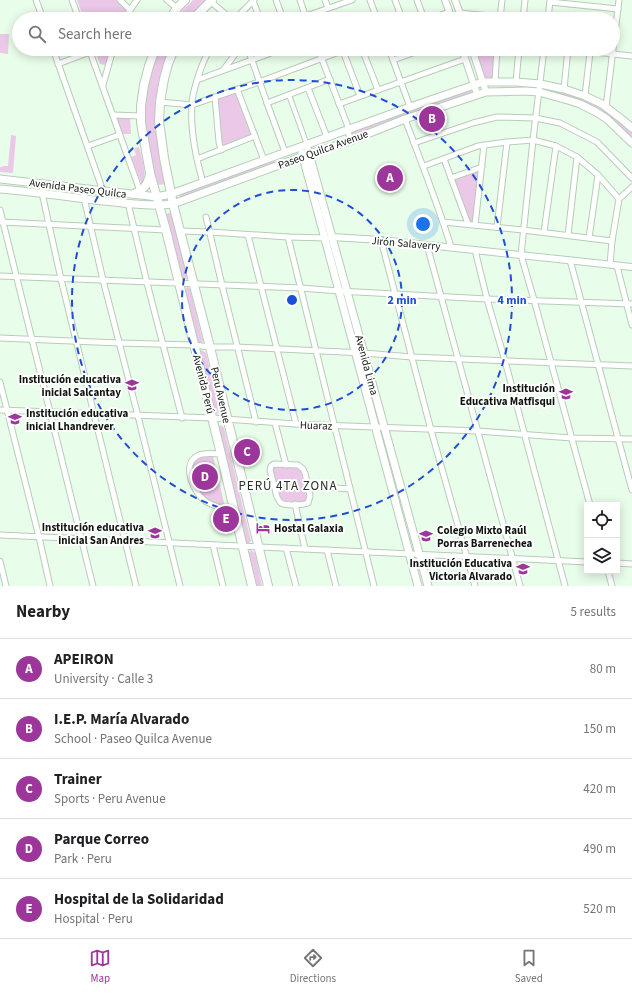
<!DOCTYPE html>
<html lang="en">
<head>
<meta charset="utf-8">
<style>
	body { margin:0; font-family:"Source Sans 3",sans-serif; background:#f6f6f6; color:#202124 }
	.controls { position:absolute; right:12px; bottom:12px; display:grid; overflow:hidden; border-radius:0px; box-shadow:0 2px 10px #0003 }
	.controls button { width:36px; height:36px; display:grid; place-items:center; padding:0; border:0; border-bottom:1px solid #e0e0e0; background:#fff; color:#202124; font:20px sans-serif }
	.you { position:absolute; left:423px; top:224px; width:14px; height:14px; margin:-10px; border:3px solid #fff; border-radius:50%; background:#1a73e8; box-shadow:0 0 0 6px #1a73e833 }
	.badge { display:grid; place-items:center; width:26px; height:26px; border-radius:50%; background:#9d369a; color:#fff; font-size:13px; font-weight:700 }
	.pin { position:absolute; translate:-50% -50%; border:2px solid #fff; box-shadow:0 1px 4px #0006 }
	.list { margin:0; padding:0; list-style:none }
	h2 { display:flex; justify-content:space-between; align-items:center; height:52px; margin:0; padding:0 16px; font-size:17px }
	h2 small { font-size:13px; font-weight:400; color:#757577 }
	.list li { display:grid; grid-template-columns:26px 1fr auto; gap:12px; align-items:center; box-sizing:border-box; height:60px; padding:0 16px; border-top:1px solid #e0e0e0 }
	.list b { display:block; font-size:15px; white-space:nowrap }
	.list p { margin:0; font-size:13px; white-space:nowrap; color:#757577 }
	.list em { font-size:13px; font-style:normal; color:#757577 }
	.icon { flex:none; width:22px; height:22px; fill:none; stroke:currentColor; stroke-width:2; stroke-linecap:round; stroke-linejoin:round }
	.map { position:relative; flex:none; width:632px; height:586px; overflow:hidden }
	.search { position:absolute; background:#fff; box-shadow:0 2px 10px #0003; left:12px; right:12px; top:12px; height:44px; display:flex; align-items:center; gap:10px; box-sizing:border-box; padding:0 14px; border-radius:22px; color:#757577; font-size:15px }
	.sheet { height:352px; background:#fff }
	nav { display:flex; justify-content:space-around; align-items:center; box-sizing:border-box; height:56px; border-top:1px solid #e0e0e0; background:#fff; font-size:11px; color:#757577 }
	nav a { display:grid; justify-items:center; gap:2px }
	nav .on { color:#9d369a }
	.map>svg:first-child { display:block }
</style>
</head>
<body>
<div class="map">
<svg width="632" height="586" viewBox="0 0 632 586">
	<rect width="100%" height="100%" fill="#e9feea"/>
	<g fill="#ebc7e8">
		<polygon points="77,0 118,0 127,9 124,19 84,19"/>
		<polygon points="193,0 206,0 190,19 176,19 180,13"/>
		<polygon points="0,34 9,34 8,54 0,53"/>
		<polygon points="94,49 112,49 106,65 100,64"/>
		<polygon points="158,49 170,49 161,73 157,109 158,141 162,164 168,184 156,185 146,143 146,95"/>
		<polygon points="475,49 496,49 495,79 485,80"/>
		<polygon points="544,86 595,102 622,122 632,132 632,140 609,117 543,91 542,88"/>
		<polygon points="471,89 472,93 352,137 351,130"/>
		<polygon points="236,92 253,135 224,146 222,144 218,99"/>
		<polygon points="116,115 130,116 131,134 122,134"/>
		<polygon points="11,135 16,136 13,173 0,172 0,167 2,167 3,166 8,166"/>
		<path d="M 139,147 C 142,158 148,176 142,184 L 141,182 L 131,157 L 136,155 L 134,149 Z"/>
		<polygon points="274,159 275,164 180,199 180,194"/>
		<polygon points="480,169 474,223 470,223 454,179"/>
		<polygon points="172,212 187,278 184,280 183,280 181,279 166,214"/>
		<polygon points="187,287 188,287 190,289 203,341 200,343 197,342 185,291 185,289"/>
		<polygon points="202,350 206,353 220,412 217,414 215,414 200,354 200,352"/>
		<polygon points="220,425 224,428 251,541 249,543 247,543 245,542 218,427"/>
		<polygon points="203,456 213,456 225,507 216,505 206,500 192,483 192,464 195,459"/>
		<polygon points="274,467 298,468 301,471 307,499 306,502 284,501 281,499 273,469"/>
		<polygon points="251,550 255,553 262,586 257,586 249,553 249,552"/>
	</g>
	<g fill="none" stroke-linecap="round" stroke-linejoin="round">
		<g stroke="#b7ccb9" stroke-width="6">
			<polyline id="pedestrian" points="289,95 306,142"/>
		</g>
		<g stroke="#b7ccb9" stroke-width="7">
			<g id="minor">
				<polyline points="36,0 43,19"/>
				<polyline points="72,0 79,19"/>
				<polyline points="120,0 130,10"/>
				<polyline points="167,0 177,8"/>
				<polyline points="209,0 231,19"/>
				<polyline points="276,0 283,19"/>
				<polyline points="300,0 306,18"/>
				<polyline points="325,0 328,8"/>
				<polyline points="370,0 377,19"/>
				<polyline points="395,0 402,19"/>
				<polyline points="417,0 424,19"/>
				<polyline points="253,1 260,19"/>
				<polyline points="550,2 618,9"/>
				<polyline points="460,13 500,17"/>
				<polyline points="306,16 352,0"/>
				<polyline points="126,19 130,10 137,0"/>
				<polyline points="235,19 254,0"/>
				<polyline points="364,19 376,15"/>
				<polyline points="430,19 449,12"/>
				<polyline points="500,19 502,0"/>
				<polyline points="523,19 525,0"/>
				<polyline points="548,19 550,0"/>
				<polyline points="53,49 103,191"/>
				<polyline points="89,49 140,191"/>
				<polyline points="248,49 267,103 285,152"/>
				<polyline points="318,49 347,124 350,140"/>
				<polyline points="362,49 378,90"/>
				<polyline points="389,49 410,107"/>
				<polyline points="544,49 533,140 521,255 534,300 590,505"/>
				<polyline points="565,49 632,56"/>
				<polyline points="343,51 360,96"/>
				<polyline points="393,60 424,49"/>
				<polyline points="58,64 90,52"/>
				<polyline points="224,69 239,49"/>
				<polyline points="197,80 282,49"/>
				<polyline points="495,82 497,49"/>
				<polyline points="516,82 519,49"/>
				<polyline points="103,85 113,49"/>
				<polyline points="308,88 327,137"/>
				<polyline points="237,89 264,160"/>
				<polyline points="564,89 568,49"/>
				<polyline points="585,96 590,52"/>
				<polyline points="215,97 219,142 221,150"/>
				<polyline points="160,102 192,105 259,82 347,49"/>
				<polyline points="267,103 330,79"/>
				<polyline points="339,104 465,59"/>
				<polyline points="606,107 619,0"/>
				<polyline points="113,115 141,116"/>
				<path d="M 405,119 C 421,162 438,204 451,247"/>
				<polyline points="414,143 473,123 497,117 535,118 560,123 597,142 632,178"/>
				<polyline points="88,146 119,135"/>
				<polyline points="197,159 255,136"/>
				<polyline points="444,159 468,224"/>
				<polyline points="424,166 478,146 507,142 533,140 556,146 577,157 598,175 619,199"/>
				<polyline points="451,178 482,167"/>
				<path d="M 203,183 C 196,157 190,131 192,104 C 192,94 196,84 199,74 C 202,65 205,57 210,49"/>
				<polyline points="43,184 42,193 61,279 136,586"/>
				<polyline points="85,189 84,198 103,280 138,416 180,586"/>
				<polyline points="128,203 147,283 182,418"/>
				<polyline points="0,210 93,586"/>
				<polyline points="206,217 222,285 256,422"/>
				<polyline points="1,222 166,230"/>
				<polyline points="443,222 523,230 612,241"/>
				<polyline points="475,225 484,145"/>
				<polyline points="497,227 507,142"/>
				<polyline points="180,231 210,232 288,237 327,238"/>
				<polyline points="544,232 556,146"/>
				<polyline points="248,235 296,424"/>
				<polyline points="568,235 577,157"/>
				<polyline points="288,237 374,586"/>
				<polyline points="589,238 598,175"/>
				<polyline points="381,240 431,430 475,586"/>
				<polyline points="427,245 520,586"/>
				<polyline points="475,250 487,299 505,361 565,586"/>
				<polyline points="570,260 632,490"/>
				<polyline points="610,265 612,241 619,199 632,187"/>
				<polyline points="617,266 632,325"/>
				<polyline points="0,276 301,288 339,291 487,299 632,304"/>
				<polyline points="0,338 119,343 194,345 210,347 237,347 364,353 412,357 632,366"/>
				<polyline points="0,382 39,537 50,586"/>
				<polyline points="0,410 212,418 296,424 478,431 572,438 632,439"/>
				<polyline points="275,423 286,465"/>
				<path d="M 221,454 C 214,454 204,452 197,456 C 181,465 194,493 205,501 C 214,507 224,509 234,509"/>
				<path d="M 274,464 L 298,465 L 303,469 L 305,473 L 310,496 L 308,503 C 303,505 285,506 281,503 C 279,501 278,499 277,497 L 270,470 L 271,466 Z"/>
				<polyline points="242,483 274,484"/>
				<polyline points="308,486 350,489"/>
				<polyline points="295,504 305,549"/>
				<polyline points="0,535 587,562"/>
				<polyline points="213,545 223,586"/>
				<polyline points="286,548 296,586"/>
				<polyline points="327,550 336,586"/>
				<polyline points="0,561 6,586"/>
				<polyline points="617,563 632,564"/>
				<polyline points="608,571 612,586"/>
			</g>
		</g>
		<g stroke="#b7ccb9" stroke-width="8">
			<g id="tertiary">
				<polyline points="445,0 452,19"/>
				<polyline points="455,0 462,19"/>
				<polyline points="462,49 477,94"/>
				<polyline points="472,49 486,92"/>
				<polyline points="332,237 381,240 632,267"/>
			</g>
		</g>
		<g stroke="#b7ccb9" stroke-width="9">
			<g id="secondary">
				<polyline points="308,150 428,586"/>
				<polyline points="302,153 418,586"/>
				<polyline points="0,179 149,196 156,197 171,194 410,107 483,82 516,82 540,84 564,89 585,96 602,104 624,121 632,128"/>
				<path d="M 0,189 C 35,192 69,197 103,201 C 126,203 150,207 173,204 L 309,154 L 347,142 L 405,119 L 486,92 L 525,91 L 539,92 L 571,101 L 580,104 L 596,112 L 607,119 L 632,143"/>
			</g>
		</g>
		<g stroke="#b7ccb9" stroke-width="10">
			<g id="primary">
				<polyline points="170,19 177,8 185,0"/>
				<polyline points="193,19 212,0"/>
				<polyline points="155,49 149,66 144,85 141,106 141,123 150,173 166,230 221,454 252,586"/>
				<polyline points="174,49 168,64 164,79 160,102 159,121 164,158 173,204 210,347 268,586"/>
				<path d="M 134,194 C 144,189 148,185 150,174"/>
			</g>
		</g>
		<use href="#pedestrian" stroke="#fff" stroke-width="4"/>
		<use href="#minor" stroke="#fff" stroke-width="5"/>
		<use href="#tertiary" stroke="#fff" stroke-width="6"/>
		<use href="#secondary" stroke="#fff" stroke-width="7"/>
		<use href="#primary" stroke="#fff" stroke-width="8"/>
	</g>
	<g fill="none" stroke="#1d4ed8" stroke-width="2" stroke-dasharray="7 5">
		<circle cx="292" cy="300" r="110"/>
		<circle cx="292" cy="300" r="220"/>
	</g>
	<defs>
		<g id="school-bare" transform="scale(1.08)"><path d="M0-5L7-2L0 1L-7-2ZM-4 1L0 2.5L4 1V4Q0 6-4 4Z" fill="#9d369a" stroke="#fff" stroke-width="2.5" paint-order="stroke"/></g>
		<g id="hotel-bare" transform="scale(1.08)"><path d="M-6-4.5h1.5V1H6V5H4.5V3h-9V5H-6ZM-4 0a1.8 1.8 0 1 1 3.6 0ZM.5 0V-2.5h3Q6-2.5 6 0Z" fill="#9d369a" stroke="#fff" stroke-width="2.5" paint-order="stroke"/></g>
	</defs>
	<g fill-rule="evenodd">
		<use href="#school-bare" x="132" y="385"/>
		<use href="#school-bare" x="566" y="394"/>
		<use href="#school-bare" x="15" y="419"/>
		<use href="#hotel-bare" x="263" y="528"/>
		<use href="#school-bare" x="155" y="533"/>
		<use href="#school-bare" x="426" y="536"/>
		<use href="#school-bare" x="523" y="569"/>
	</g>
	<g text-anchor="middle" stroke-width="4" stroke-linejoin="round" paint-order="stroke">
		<g font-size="11" fill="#0e150f" stroke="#fff">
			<text transform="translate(323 149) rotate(-20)" y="4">Paseo Quilca Avenue</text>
			<text transform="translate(78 188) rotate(7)" y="4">Avenida Paseo Quilca</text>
			<text transform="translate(406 243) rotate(5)" y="4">Jirón Salaverry</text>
			<text transform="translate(367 365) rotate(75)" y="4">Avenida Lima</text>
			<text transform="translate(204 384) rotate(76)" y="4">Avenida Perú</text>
			<text transform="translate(221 395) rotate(77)" y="4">Peru Avenue</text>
			<text transform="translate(316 425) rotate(2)" y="4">Huaraz</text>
		</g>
		<g font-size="11" font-weight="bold" fill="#0e150f" stroke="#fff" text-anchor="end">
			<text x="121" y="383">Institución educativa<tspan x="121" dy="13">inicial Salcantay</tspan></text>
			<text x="555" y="392">Institución<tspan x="555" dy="13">Educativa Matfisqui</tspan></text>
			<text x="26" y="417" text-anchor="start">Institución educativa<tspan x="26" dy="13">inicial Lhandrever</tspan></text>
			<text x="144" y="531">Institución educativa<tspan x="144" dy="13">inicial San Andres</tspan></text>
			<text x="274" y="532" text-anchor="start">Hostal Galaxia</text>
			<text x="437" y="534" text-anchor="start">Colegio Mixto Raúl<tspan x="437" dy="13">Porras Barrenechea</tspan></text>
			<text x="512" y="567">Institución Educativa<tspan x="512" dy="13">Victoria Alvarado</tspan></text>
		</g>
		<g font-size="13" letter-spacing="1" fill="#243526" stroke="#fff">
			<text x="288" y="490">PERÚ 4TA ZONA</text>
		</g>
	</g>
	<circle cx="292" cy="300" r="6" fill="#1d4ed8" stroke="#fff" stroke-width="2"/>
	<g font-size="12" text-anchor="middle" font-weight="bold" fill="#1d4ed8" stroke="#fff" stroke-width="4" stroke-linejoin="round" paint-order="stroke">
		<text x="402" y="304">2 min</text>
		<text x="512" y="304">4 min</text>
	</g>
</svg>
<div class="controls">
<button><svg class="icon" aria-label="locate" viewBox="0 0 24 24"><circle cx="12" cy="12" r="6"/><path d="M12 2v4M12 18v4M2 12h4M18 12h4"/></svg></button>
<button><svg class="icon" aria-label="layers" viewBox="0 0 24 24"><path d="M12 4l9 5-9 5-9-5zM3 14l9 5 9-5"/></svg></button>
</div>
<div class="you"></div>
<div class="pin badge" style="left:390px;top:178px">A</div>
<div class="pin badge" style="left:432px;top:119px">B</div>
<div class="pin badge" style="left:247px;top:452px">C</div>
<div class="pin badge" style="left:205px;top:477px">D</div>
<div class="pin badge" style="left:226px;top:519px">E</div>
<div class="search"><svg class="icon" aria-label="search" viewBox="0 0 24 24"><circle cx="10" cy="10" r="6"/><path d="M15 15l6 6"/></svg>Search here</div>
</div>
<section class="sheet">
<h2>Nearby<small>5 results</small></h2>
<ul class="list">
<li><span class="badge">A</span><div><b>APEIRON</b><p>University · Calle 3</p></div><em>80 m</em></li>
<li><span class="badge">B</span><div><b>I.E.P. María Alvarado</b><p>School · Paseo Quilca Avenue</p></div><em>150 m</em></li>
<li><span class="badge">C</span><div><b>Trainer</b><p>Sports · Peru Avenue</p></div><em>420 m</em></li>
<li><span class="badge">D</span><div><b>Parque Correo</b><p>Park · Peru</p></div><em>490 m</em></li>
<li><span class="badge">E</span><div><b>Hospital de la Solidaridad</b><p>Hospital · Peru</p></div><em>520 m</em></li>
</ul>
</section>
<nav>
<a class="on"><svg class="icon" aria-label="map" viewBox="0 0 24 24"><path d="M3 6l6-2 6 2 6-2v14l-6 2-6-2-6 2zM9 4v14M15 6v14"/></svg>Map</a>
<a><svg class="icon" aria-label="directions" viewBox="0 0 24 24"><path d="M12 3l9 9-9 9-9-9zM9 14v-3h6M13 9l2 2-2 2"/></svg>Directions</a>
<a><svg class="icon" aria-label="saved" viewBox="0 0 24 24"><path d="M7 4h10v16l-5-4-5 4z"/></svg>Saved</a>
</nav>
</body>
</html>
